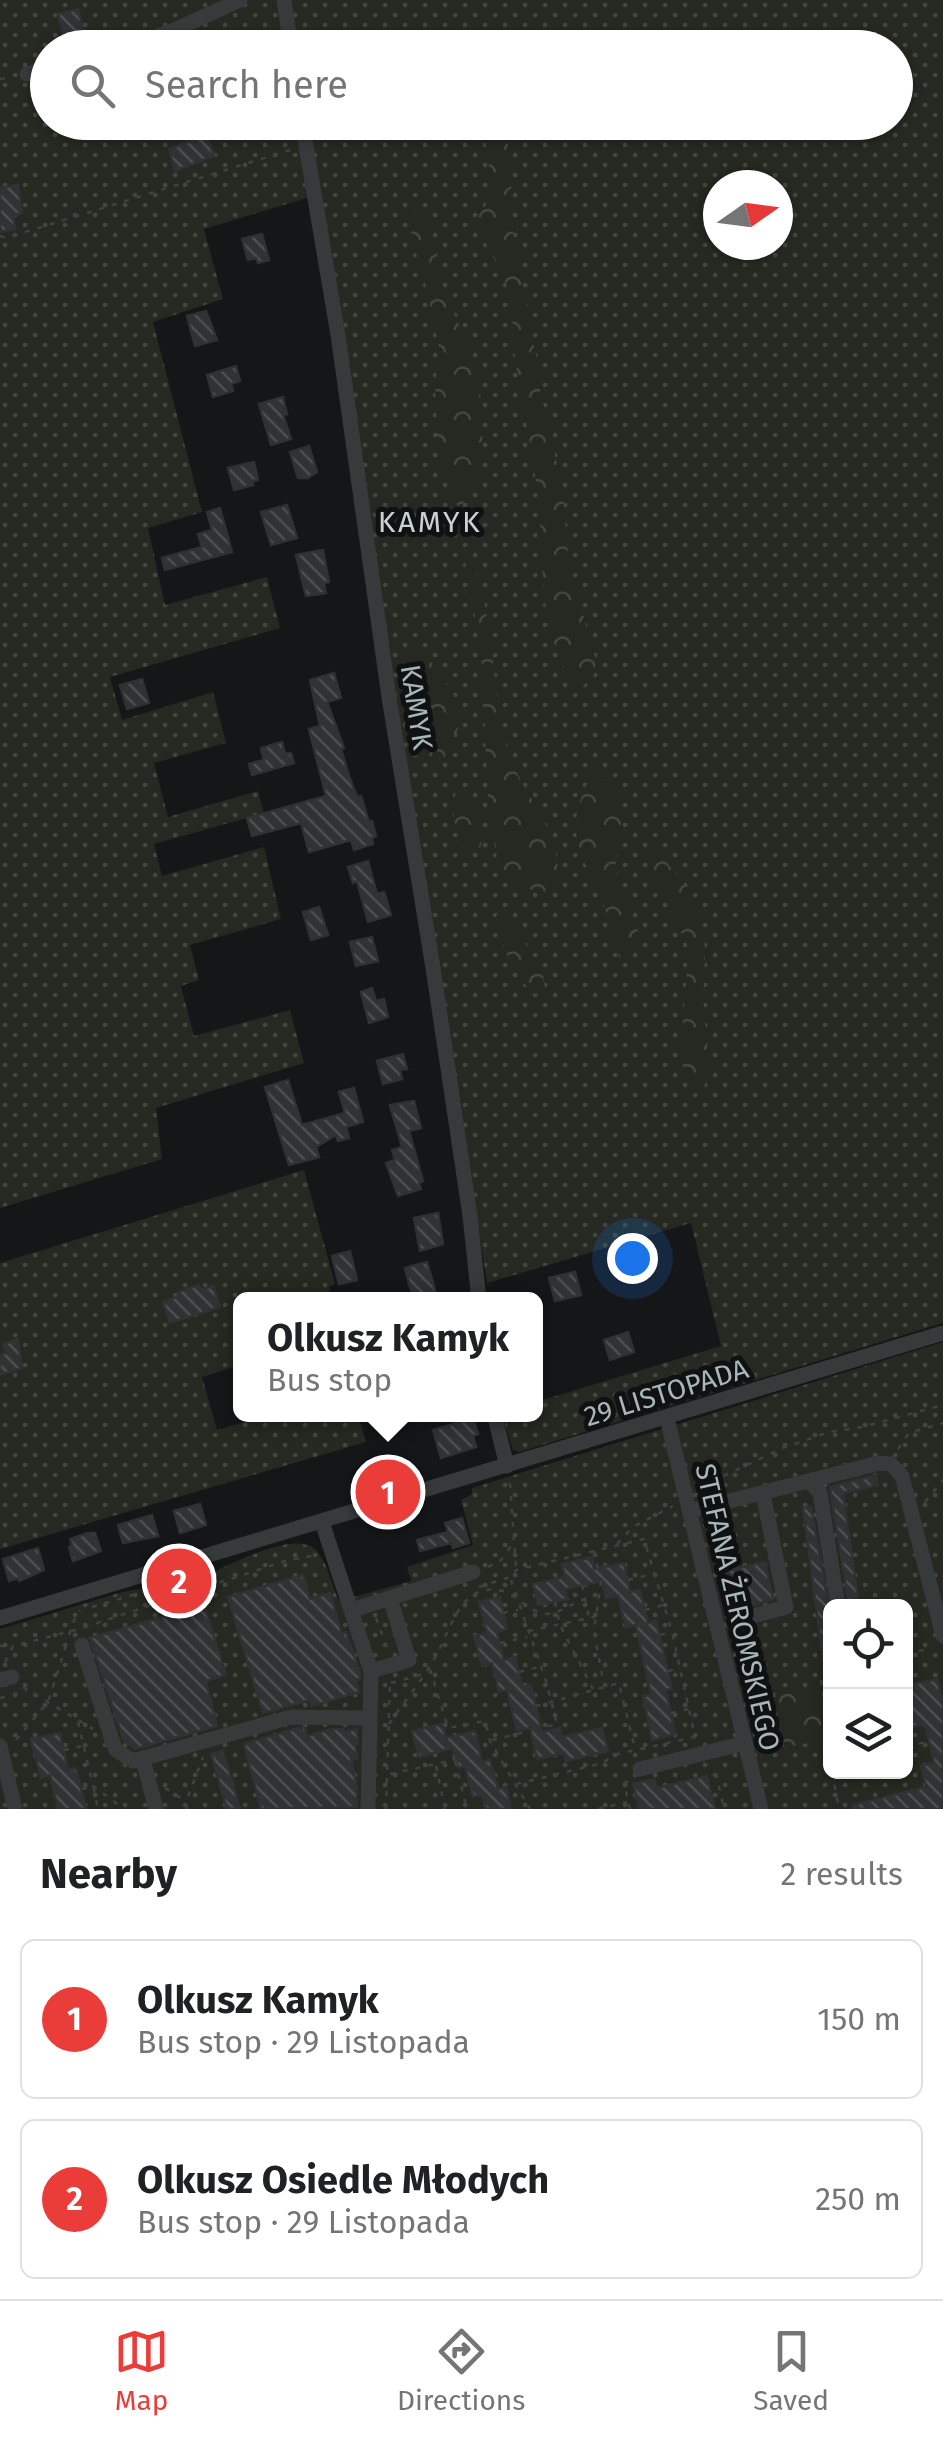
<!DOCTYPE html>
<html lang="en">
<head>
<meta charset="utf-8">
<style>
	body { margin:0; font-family:"Fira Sans",sans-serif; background:#f2f2f2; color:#202124 }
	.controls { position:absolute; right:30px; bottom:30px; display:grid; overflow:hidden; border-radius:15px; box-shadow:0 2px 8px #0004 }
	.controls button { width:90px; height:90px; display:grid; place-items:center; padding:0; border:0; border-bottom:2px solid #e0e0e0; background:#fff; color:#202124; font:50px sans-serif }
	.compass { position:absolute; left:703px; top:170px; width:90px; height:90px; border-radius:50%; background:#fff; box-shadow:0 2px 8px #0004; rotate:76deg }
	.you { position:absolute; left:632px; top:1258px; width:35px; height:35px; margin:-25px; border:8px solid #fff; border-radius:50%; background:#1a73e8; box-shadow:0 0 0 15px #1a73e833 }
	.badge { display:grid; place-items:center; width:65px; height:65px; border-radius:50%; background:#ea3d3a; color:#fff; font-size:32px; font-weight:700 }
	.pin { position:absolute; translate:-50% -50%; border:5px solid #fff; box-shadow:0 2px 10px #0006 }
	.popup { position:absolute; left:233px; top:1292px; width:310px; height:130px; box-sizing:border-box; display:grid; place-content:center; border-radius:15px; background:#fff; filter:drop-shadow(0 2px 8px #0005); font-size:32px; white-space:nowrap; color:#757577 }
	.popup b { font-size:38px; color:#202124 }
	.popup::after { content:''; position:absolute; left:50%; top:100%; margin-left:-20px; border:20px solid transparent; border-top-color:#fff }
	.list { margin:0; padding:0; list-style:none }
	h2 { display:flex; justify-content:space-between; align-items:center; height:130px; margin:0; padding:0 40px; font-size:42px }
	h2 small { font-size:32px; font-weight:400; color:#757577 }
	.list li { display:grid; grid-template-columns:65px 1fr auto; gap:30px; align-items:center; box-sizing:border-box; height:160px; margin:0 20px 20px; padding:0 20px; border:2px solid #e0e0e0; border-radius:15px }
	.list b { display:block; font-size:38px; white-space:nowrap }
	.list p { margin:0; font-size:32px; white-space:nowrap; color:#757577 }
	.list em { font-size:32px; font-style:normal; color:#757577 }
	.icon { flex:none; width:55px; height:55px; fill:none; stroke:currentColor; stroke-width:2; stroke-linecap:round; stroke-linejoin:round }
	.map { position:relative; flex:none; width:943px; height:1809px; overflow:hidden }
	.search { position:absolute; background:#fff; box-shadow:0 2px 8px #0004; left:30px; right:30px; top:30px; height:110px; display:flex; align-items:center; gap:25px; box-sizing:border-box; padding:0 35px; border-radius:55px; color:#757577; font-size:38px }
	.sheet { height:490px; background:#fff }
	nav { display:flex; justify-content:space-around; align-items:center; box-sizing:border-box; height:140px; border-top:2px solid #e0e0e0; background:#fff; font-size:28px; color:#757577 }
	nav a { display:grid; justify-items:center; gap:5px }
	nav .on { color:#ea3d3a }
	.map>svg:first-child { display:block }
</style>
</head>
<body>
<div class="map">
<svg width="943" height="1809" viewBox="0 0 943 1809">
	<defs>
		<pattern id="grass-dots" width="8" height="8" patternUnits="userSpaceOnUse" patternTransform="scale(2.5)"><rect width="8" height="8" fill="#252921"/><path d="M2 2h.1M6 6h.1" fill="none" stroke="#42463f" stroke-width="1.8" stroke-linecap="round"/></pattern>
		<pattern id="forest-crowns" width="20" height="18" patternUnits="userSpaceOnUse" patternTransform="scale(2.5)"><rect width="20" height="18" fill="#252921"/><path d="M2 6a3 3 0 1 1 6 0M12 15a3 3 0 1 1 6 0" fill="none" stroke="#42463f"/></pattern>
		<pattern id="building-back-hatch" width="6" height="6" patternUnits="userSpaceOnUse" patternTransform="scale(2.5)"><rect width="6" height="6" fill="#303233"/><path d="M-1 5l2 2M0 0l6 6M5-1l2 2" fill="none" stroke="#4b4d4e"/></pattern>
	</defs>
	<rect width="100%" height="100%" fill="#151617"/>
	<g fill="url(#grass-dots)" fill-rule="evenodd">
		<polygon points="0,0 278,0 285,47 48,48 48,122 296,123 310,197 204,229 223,299 153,322 202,512 148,528 165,605 267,577 280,628 110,677 122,720 213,692 226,743 154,763 168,817 258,791 264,813 154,844 162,876 264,847 281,919 190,945 199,980 181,986 194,1036 290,1010 304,1063 156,1108 162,1159 0,1208"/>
		<path d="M 290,0 L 943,0 L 943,1323 L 519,1452 L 513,1450 L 502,1415 L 536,1414 L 536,1402 L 721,1346 L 691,1223 L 487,1283 L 308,123 L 896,122 L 896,48 L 297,47 ZM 718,185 L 778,185 L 778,245 L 718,245 Z"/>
		<polygon points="304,1170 335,1284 329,1287 332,1299 240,1300 240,1365 202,1377 217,1430 268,1415 358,1415 366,1442 0,1549 0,1263"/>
		<path d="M 943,1342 L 943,1809 L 0,1809 L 0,1629 L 119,1593 L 160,1585 L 162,1588 L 174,1587 L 176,1591 L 188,1588 L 187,1583 C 216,1574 294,1525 317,1551 C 328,1564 332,1586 339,1601 L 411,1581 L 407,1567 L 473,1545 L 461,1500 L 472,1494 L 472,1488 ZM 830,1606 L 906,1606 L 906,1772 L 830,1772 Z"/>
	</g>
	<g fill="url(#forest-crowns)">
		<path d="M 483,123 L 504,123 L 511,162 L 512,227 L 539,372 L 538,381 L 562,486 L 569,564 L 596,661 L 593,679 L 579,688 C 535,638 545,558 538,496 C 532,448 521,400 514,352 C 512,334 514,315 510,298 C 503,269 487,248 475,221 L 493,194 Z"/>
		<polygon points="415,199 429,221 443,288 479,371 483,448 478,481 459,509 445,477 437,436 435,386 439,347 424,277 411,238"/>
		<path d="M 467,551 C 497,611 489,684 507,748 C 516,781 540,807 552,838 C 557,850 557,864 559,877 L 544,892 C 531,889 511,889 503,875 C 496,861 494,839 491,823 C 483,760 487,695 478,632 C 475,612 461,566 467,551 Z"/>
		<polygon points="416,640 454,695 462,721 441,764 418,747 414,739 415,694 411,656"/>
		<path d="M 593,771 L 615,787 L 622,812 L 615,870 L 642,942 L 630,958 L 619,957 C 612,937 609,916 600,896 C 576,843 564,828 593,771 Z"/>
		<path d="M 457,787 C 485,795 486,829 479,853 L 466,851 C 454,829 450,812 457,787 Z"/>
		<path d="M 646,852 L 659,852 C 670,869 686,882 695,901 C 711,936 702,972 704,1008 C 706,1040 712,1068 701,1099 L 690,1082 L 680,1051 L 689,949 L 651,871 Z"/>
		<path d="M 496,915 L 509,916 L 543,974 L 545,990 L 535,994 C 515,980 498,939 496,915 Z"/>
		<polygon points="816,1686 827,1740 784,1747 775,1694"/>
	</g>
	<g fill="url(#building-back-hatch)" stroke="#2f3133" stroke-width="2.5">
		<polygon points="78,9 84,33 65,39 58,14"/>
		<polygon points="207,135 214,156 175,171 169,149"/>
		<polygon points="18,185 22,213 13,215 15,229 0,232 0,188"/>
		<polygon points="262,234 269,260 258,263 256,258 248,260 242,239"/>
		<polygon points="206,311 217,340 195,346 187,316"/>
		<polygon points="236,366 240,381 231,384 233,391 213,397 207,375"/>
		<polygon points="283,397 287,414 283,415 291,439 271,445 259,404"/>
		<polygon points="309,446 317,472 308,478 298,478 290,452"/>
		<polygon points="254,462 258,480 252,481 253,485 234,490 228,468"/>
		<polygon points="287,505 297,538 271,545 261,512"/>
		<polygon points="220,508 232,552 165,570 162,558 202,547 198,534 212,530 207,512"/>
		<polygon points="323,550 329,582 324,583 326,593 306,596 296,555"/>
		<polygon points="334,673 341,698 327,702 344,748 341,749 349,776 357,797 361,796 369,822 372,821 376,836 372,838 373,844 354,850 351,840 309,852 301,823 252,836 247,818 326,796 309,729 320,726 310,680"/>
		<polygon points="142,679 149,703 127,709 120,685"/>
		<polygon points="282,742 285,754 291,753 294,763 252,775 249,764 264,760 261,748"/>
		<polygon points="368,861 377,894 384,892 391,915 368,922 357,881 353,883 348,867"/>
		<polygon points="319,907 328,935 311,940 303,912"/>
		<polygon points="372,937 378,961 356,966 350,942"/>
		<polygon points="372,988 376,1001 384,999 388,1017 369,1023 361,992"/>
		<polygon points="403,1054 407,1069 400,1070 402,1079 383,1084 377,1061"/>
		<polygon points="288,1080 302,1125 345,1113 339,1092 354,1088 363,1122 346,1127 349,1138 338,1141 336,1135 316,1147 319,1157 289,1165 265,1087"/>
		<polygon points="414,1101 421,1128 409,1131 423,1181 419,1183 421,1189 398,1196 386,1163 395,1160 392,1150 402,1147 390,1105"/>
		<polygon points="438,1213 443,1244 420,1251 414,1218"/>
		<polygon points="350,1251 357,1280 339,1284 332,1256"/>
		<polygon points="427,1262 436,1293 438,1300 415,1300 410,1287 405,1268"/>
		<polygon points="575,1272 581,1295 555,1301 549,1278"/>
		<polygon points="199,1285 200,1290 213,1286 220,1307 170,1323 163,1302 179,1296 178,1292"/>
		<polygon points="628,1332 634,1352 610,1360 604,1340"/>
		<polygon points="18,1339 22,1368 0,1375 0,1355 6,1353 4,1344"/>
		<polygon points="473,1418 478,1434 473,1436 476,1447 441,1458 433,1430"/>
		<polygon points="876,1475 878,1485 843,1493 859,1606 849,1606 830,1487"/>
		<polygon points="200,1504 206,1525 180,1533 174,1511"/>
		<polygon points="811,1507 830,1614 830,1658 823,1659 803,1508"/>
		<polygon points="152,1515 158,1536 123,1543 118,1525"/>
		<polygon points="462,1518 469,1543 453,1548 451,1543 420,1551 417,1540 448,1532 445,1523"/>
		<polygon points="88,1533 95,1533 101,1551 73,1561 69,1547 72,1545 70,1539"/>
		<polygon points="38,1548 44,1570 19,1581 18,1578 9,1581 3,1559"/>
		<polygon points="592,1557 594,1569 624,1563 630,1592 640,1590 648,1623 656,1621 672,1689 666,1690 675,1734 652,1740 643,1696 651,1695 636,1625 626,1627 618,1596 606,1598 602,1581 565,1589 568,1599 538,1605 533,1584 565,1577 562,1564"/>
		<polygon points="765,1562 773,1599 733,1612 724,1571"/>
		<polygon points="303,1575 310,1599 330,1593 342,1634 346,1632 360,1673 360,1679 356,1680 359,1692 312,1706 310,1700 263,1713 228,1597"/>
		<polygon points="500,1597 507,1629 497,1632 504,1660 515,1657 522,1687 531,1685 542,1732 560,1728 562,1737 602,1728 608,1751 566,1761 564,1753 537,1759 530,1728 517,1731 507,1690 499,1692 492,1663 482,1666 474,1636 487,1633 479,1602"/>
		<polygon points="204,1605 226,1675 206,1681 217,1726 135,1749 124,1741 90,1638"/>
		<polygon points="937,1679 943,1703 943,1809 853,1809 853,1805 926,1787 921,1766 934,1763 925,1724 906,1729 906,1686"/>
		<polygon points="442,1724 446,1738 475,1731 482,1762 490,1760 498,1789 506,1787 511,1809 486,1809 482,1795 473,1797 465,1766 458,1768 453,1748 419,1757 412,1731"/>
		<polygon points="298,1728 305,1728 307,1736 332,1729 343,1729 344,1732 357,1729 358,1744 355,1744 358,1758 351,1760 357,1788 357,1807 261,1809 244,1744"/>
		<polygon points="60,1733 68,1770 76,1768 86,1809 58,1809 50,1775 41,1778 31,1739"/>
		<polygon points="223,1751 230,1774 240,1809 227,1809 211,1754"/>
		<polygon points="707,1776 715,1809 639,1809 633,1784 654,1779 657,1788"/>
	</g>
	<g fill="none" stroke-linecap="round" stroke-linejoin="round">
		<g stroke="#3c4242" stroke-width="2.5" stroke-dasharray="5 8" stroke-linecap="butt">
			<polyline points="0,79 11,77"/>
			<polyline points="0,236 6,238 290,150"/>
			<polyline points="898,1449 909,1433 943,1423"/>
			<polyline points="510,1483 516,1569"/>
			<polyline points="700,1487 783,1448 829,1432 862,1427 943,1405"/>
			<polyline points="925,1502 943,1480"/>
			<polyline points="617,1544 633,1527 673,1506"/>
			<polyline points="594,1551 598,1569"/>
			<polyline points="488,1567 501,1560 514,1542"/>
			<polyline points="511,1580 546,1681 557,1724 541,1728"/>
			<polyline points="628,1580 653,1574"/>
			<polyline points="601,1581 594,1631 604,1686"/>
			<polyline points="582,1585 589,1617"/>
			<polyline points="479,1587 510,1577 516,1570 644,1539 672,1632 695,1737 613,1755 603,1763 517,1784"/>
			<polyline points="555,1602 560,1625 593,1689"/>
			<polyline points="92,1607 214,1571"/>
			<polyline points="645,1610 663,1605"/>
			<polyline points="503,1613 518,1610"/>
			<polyline points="376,1618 387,1648"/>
			<polyline points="528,1631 594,1617"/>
			<polyline points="69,1635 76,1615 80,1611"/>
			<polyline points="660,1635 671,1632"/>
			<polyline points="500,1643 527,1637"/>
			<polyline points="0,1646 12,1646"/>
			<polyline points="906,1654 928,1649"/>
			<polyline points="5,1662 13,1646 79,1629 288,1560 317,1555"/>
			<polyline points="430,1669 448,1728 485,1721 490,1741 530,1809"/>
			<polyline points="668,1671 679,1669"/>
			<polyline points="519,1672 539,1667"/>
			<polyline points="830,1672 824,1674 821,1680 830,1738"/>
			<polyline points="391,1683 431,1672"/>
			<polyline points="23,1687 93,1729"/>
			<polyline points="0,1698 26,1691"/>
			<polyline points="536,1706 619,1683 635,1749"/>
			<polyline points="671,1713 688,1709"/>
			<polyline points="78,1722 93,1786 124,1809"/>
			<path d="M 389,1724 C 403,1703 420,1683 433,1661 C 450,1635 458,1580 503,1591 C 510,1593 517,1599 523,1603 C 551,1624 556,1610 585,1599"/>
			<polyline points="16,1740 48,1702 67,1643"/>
			<polyline points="492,1740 530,1731"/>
			<polyline points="906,1747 925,1742"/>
			<polyline points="64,1750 82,1746"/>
			<polyline points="455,1761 467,1809"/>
			<polyline points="436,1766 445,1809"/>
			<polyline points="832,1772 839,1809"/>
			<polyline points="716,1773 724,1809"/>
			<polyline points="390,1774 454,1760 452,1748"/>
			<polyline points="165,1788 184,1800"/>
			<polyline points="82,1789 93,1786 98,1809"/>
			<polyline points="187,1809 186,1802 203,1757"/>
			<polyline points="386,1809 390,1681"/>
			<polyline points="598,1809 627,1802"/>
			<polyline points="630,1809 624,1783 630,1781"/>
		</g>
		<g stroke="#363a3b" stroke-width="15">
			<polyline points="284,0 291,48"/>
			<polyline points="125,48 179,28 240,0"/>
			<polyline points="27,74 48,68"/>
			<polyline points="302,122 338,335 389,697 433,968 470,1216 479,1300"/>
			<polyline points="494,1414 507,1466"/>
			<polyline points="667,1418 761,1809"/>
			<polyline points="810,1482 820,1493 838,1606"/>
			<polyline points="690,1511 879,1463 891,1464 902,1476 943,1636"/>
			<polyline points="322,1522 371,1671 368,1809"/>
			<polyline points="352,1610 473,1572"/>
			<polyline points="749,1617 786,1607 763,1494"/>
			<polyline points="0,1618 943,1333"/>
			<polyline points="82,1645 112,1740 116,1750 133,1761 291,1717 370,1718"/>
			<polyline points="371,1671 409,1660 390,1598"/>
			<polyline points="0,1680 12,1677"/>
			<polyline points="0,1746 15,1809"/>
			<polyline points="143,1760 156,1809"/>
			<polyline points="640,1769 745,1743"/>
		</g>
	</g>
	<g text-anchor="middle" stroke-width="10" stroke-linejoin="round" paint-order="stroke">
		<g font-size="28" fill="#a7b6b6" stroke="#101112">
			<text transform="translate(417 707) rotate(81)" y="10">KAMYK</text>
			<text transform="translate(666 1392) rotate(-17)" y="10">29 LISTOPADA</text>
			<text transform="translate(738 1607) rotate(77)" y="10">STEFANA ŻEROMSKIEGO</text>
		</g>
		<g font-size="30" letter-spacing="2.5" fill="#c8d2d2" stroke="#101112">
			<text x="430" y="532">KAMYK</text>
		</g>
	</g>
</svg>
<div class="controls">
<button><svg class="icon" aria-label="locate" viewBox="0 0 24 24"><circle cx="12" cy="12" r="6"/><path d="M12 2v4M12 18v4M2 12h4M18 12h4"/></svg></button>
<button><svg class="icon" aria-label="layers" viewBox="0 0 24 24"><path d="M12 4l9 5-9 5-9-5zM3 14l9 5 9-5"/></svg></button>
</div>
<svg class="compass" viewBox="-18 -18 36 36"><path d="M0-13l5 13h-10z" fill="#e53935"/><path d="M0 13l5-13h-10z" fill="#757577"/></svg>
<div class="you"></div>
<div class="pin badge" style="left:388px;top:1492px">1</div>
<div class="popup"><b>Olkusz Kamyk</b>Bus stop</div>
<div class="pin badge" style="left:179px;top:1581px">2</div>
<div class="search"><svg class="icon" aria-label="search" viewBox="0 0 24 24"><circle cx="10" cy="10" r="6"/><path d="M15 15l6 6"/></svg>Search here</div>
</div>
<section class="sheet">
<h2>Nearby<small>2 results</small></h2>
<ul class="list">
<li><span class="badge">1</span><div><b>Olkusz Kamyk</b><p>Bus stop · 29 Listopada</p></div><em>150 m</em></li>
<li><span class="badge">2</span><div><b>Olkusz Osiedle Młodych</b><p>Bus stop · 29 Listopada</p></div><em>250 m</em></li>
</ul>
</section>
<nav>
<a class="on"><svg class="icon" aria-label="map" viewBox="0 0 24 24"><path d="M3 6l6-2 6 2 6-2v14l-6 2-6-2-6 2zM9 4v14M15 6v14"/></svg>Map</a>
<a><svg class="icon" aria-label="directions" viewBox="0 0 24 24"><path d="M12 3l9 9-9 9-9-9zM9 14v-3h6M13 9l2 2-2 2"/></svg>Directions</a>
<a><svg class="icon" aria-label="saved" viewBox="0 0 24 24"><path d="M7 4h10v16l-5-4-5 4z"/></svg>Saved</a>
</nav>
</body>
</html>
